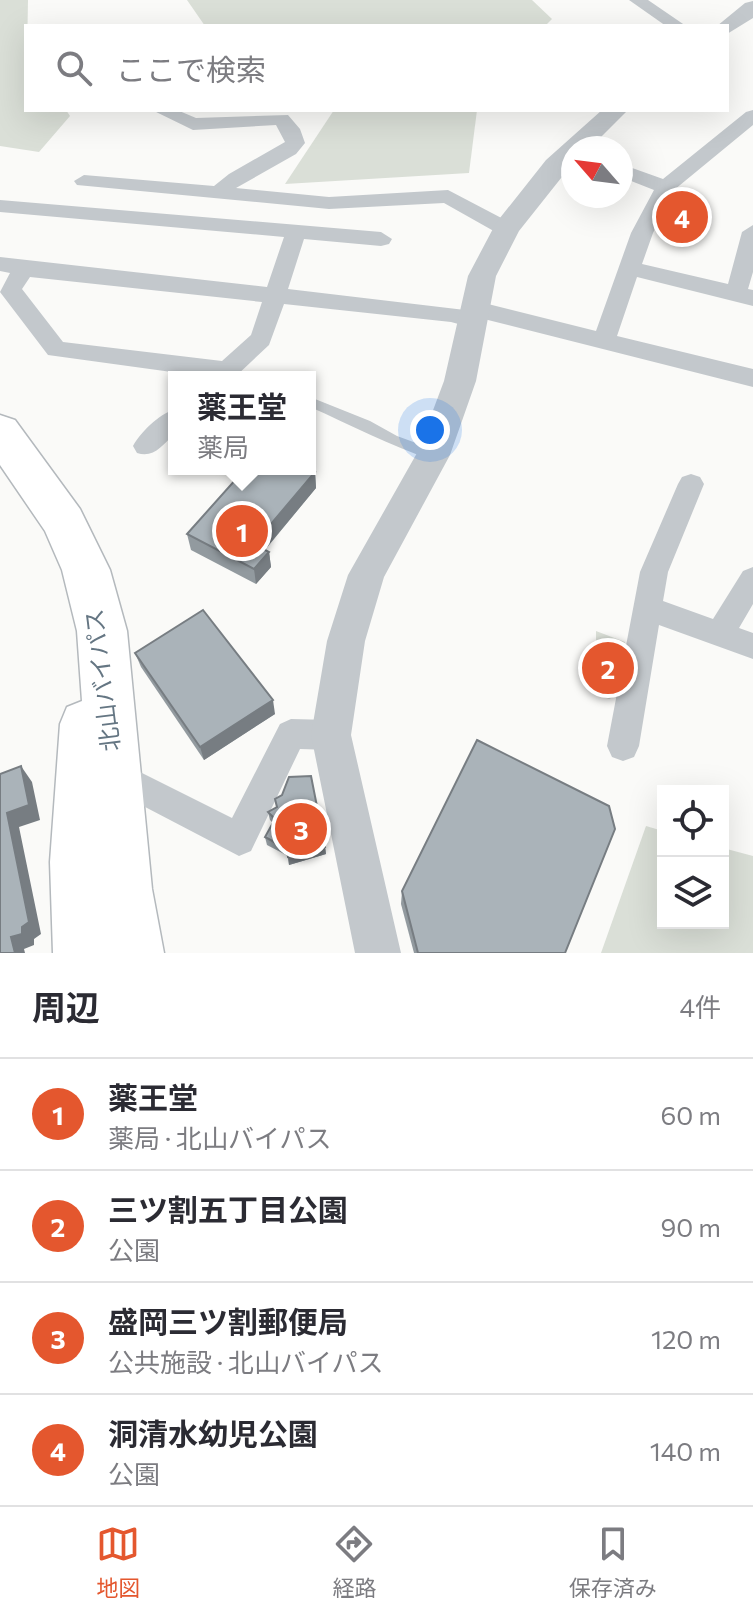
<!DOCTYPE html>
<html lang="ja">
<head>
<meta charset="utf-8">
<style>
	body { margin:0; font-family:Commissioner,"Noto Sans JP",sans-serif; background:#f2f2f3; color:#2b2b33 }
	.controls { position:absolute; right:24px; bottom:24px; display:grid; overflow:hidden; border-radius:0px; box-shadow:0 8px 32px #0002 }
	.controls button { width:72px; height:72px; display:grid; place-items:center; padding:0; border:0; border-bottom:2px solid #e1e1e2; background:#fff; color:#2b2b33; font:40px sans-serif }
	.compass { position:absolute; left:561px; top:136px; width:72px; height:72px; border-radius:50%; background:#fff; box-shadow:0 8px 32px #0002; rotate:298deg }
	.you { position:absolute; left:430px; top:430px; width:28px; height:28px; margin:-20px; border:6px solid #fff; border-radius:50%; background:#1a73e8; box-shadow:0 0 0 12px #1a73e833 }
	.badge { display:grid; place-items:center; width:52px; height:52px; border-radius:50%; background:#e4572e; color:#fff; font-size:26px; font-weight:700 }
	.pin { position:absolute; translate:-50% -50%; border:4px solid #fff; box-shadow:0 2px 8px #0006 }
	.popup { position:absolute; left:168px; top:371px; width:148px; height:104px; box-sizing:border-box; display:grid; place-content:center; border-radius:0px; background:#fff; filter:drop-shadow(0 2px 6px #0005); font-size:26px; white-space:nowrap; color:#7c7c81 }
	.popup b { font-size:30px; color:#2b2b33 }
	.popup::after { content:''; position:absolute; left:50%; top:100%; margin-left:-16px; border:16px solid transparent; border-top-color:#fff }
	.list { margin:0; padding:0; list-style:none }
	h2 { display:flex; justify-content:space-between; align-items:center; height:104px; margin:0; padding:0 32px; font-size:34px }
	h2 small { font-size:26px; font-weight:400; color:#7c7c81 }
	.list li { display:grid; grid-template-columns:52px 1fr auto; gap:24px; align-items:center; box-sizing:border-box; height:112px; padding:0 32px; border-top:2px solid #e1e1e2 }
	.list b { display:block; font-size:30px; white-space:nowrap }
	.list p { margin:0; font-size:26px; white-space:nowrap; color:#7c7c81 }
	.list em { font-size:26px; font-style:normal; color:#7c7c81 }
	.icon { flex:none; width:44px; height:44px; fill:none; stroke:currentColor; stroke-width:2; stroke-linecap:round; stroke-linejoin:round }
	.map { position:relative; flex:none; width:753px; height:953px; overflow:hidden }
	.search { position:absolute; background:#fff; box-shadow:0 8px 32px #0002; left:24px; right:24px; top:24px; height:88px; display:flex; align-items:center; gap:20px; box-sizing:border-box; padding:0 28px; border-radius:0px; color:#7c7c81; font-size:30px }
	.sheet { height:552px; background:#fff }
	nav { display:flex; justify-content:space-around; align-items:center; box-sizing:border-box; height:112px; border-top:2px solid #e1e1e2; background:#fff; font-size:22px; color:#7c7c81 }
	nav a { display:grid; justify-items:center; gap:4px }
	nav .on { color:#e4572e }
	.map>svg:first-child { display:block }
</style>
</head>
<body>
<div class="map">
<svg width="753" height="953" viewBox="0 0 753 953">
	<rect width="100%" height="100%" fill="#fafaf8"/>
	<g fill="#dadfd7">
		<polygon points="0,0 28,0 26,110 66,110 70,116 39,152 0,146"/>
		<polygon points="187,0 532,0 552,19 545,26 205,26"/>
		<polygon points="334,110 477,110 469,173 285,184"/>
		<polygon points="672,201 704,211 695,228 681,230 659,223"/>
		<polygon points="596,631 625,642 616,696 609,699 596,694"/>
		<polygon points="646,826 663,831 663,923 723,923 723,848 753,856 753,953 601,953"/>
	</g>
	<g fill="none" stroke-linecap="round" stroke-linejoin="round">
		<g stroke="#b4b9bd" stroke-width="3">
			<polygon id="trunk" points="0,415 15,420 80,509 110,570 127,631 152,889 164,953 53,953 50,862 60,724 67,707 82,701 77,631 62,570 45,531 0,465"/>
		</g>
		<path fill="#c3c8cc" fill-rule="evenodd" d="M 310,397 L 370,421 L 397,436 L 438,451 L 440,455 L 433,460 C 390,446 351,425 310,407 Z"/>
		<g fill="#c3c8cc" fill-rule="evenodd">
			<polygon points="629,0 648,0 686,26 666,26"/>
			<polygon points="152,110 177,110 196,118 288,115 300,129 305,143 296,154 236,188 329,197 448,190 513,224 517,229 513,234 499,234 444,203 329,209 77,185 74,181 84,175 214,186 229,174 285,142 276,125 193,130"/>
			<path d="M 753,110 L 753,125 L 674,190 L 653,233 L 642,264 L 728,284 L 742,232 L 753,225 L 753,272 L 748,289 L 753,290 L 753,306 L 637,277 L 617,336 L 753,369 L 753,387 L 484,319 L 481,326 L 473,328 L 451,322 L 284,304 L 269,345 L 235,377 L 208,377 L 48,355 L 0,292 L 10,273 L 0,271 L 0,257 L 267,287 L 284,237 L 0,212 L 0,200 L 381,232 L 392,239 L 389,244 L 381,246 L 304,239 L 288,289 L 465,310 L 468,304 L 476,301 L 596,331 L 631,233 L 654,190 L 621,177 L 621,164 L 663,179 L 746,112 ZM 30,277 L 262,302 L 251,335 L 222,361 L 63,342 L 22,289 Z"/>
			<path d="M 174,410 L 174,434 C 162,446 154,458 137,453 L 133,446 C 141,432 159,414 174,410 Z"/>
			<polygon points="691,474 700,477 704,484 668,572 663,601 713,619 743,571 753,567 753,604 739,628 753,633 753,659 659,625 639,746 634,757 623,761 612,757 607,746 640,572 678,484 682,477"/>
			<polygon points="291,719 331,720 342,725 347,735 342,745 331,750 300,749 251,851 239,856 103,785 98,774 103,763 114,759 232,818 280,724"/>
		</g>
		<g fill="#c3c8cc" fill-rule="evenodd">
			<polygon points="753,1 753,18 727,34 727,26 717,26 745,3"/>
			<polygon points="602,110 628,110 590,148 573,148 573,163 519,231 496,276 476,381 450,455 384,577 365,641 351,735 401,953 355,953 311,735 327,641 348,575 417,453 444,381 468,276 496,223 546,160"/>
		</g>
		<use href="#trunk" fill="#fff" fill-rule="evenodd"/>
	</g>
	<g fill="#929a9f">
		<polygon points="315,472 316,488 265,550 269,552 271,567 256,584 191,550 187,534"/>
		<polygon points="135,653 275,714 204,760 141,667"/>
		<polygon points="277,807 325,847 326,854 289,865 288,856 267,845 265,837 273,823 270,820 268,812"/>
		<polygon points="402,891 565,953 414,953 401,904"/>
	</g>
	<g fill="#777d82">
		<polygon points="315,472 316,488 257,559 254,544"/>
		<polygon points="269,552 271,567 256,584 254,569"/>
		<polygon points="273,700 275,714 204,760 200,747"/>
		<polygon points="21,766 32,782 40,820 19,827 41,934 34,939 34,945 24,949 25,953 15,953 11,937 7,813"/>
		<polygon points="325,847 326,854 289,865 288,857"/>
	</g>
	<g fill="#aab3b9" stroke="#777d82" stroke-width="2">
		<polygon points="245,469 309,469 315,472 254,544 269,552 254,569 187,534"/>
		<polygon points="203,610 273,700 200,747 135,653"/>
		<polygon points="477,740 609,806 615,829 565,953 418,953 402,891"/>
		<polygon points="21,766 29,805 7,813 29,922 22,927 22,934 11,937 15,953 0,953 0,774"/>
		<polygon points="311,776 325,847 288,857 287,849 265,837 275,819 268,812 277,807 275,799 282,795 289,777"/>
	</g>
	<g text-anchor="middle" stroke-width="8" stroke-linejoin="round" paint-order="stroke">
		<g font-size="24" fill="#657683" stroke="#fff">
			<text transform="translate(103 680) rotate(-97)" y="8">北山バイパス</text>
		</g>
	</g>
</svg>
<div class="controls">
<button><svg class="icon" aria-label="locate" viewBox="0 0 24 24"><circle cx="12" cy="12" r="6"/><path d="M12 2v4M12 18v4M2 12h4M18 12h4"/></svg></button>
<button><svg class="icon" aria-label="layers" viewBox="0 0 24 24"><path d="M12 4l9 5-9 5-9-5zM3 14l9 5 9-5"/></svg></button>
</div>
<svg class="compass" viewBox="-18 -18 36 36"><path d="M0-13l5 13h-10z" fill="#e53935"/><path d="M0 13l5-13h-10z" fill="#7c7c81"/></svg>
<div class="you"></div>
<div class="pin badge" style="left:242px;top:531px">1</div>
<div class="popup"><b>薬王堂</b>薬局</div>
<div class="pin badge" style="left:608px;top:668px">2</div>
<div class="pin badge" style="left:301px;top:829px">3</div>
<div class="pin badge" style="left:682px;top:217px">4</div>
<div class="search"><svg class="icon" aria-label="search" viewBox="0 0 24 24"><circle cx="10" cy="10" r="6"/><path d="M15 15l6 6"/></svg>ここで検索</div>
</div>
<section class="sheet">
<h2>周辺<small>4件</small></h2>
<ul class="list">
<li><span class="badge">1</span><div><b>薬王堂</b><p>薬局 · 北山バイパス</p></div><em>60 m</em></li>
<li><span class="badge">2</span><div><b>三ツ割五丁目公園</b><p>公園</p></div><em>90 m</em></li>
<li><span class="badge">3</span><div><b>盛岡三ツ割郵便局</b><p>公共施設 · 北山バイパス</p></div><em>120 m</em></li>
<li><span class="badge">4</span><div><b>洞清水幼児公園</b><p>公園</p></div><em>140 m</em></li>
</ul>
</section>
<nav>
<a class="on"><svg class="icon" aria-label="map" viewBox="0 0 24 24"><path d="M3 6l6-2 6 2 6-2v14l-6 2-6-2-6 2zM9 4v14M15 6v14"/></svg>地図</a>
<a><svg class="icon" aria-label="directions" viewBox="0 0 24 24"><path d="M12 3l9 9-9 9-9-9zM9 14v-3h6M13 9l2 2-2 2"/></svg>経路</a>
<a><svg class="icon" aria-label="saved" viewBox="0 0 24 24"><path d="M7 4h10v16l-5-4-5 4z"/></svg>保存済み</a>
</nav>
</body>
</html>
